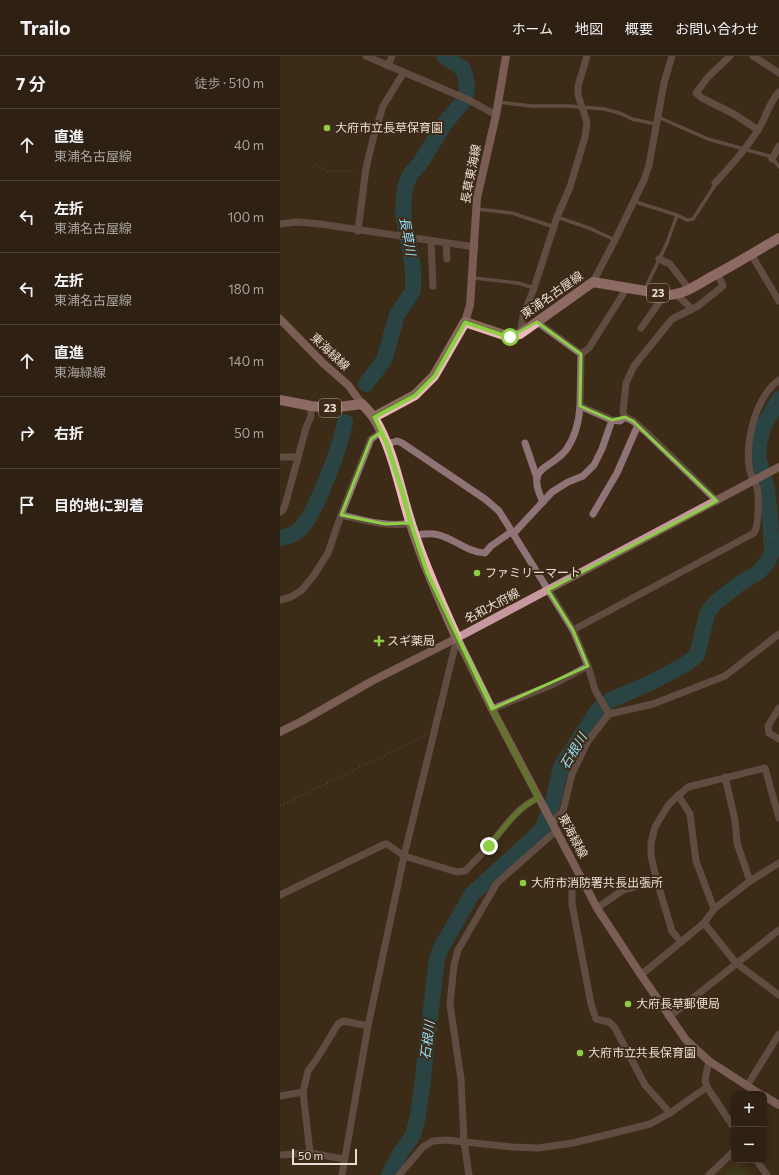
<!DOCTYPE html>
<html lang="ja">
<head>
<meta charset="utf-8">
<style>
	body { margin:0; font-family:Commissioner,"Noto Sans JP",sans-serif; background:#3a2d20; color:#f1f3f6 }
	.controls { position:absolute; right:12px; bottom:12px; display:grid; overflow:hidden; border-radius:8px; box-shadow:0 2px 10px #0003 }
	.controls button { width:36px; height:36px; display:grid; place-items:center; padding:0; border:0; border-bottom:1px solid #493e32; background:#2e2012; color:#f1f3f6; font:20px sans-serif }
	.scale { position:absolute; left:12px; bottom:10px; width:65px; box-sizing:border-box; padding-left:4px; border:2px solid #eaded2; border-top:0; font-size:11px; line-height:14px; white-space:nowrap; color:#eaded2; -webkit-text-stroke:3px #3d2b18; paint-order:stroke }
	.stop { position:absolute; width:12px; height:12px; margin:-9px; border:3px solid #8dce44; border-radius:50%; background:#fff }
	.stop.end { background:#8dce44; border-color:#fff; box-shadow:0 1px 4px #0008 }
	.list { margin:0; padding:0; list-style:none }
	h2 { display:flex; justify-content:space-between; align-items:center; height:52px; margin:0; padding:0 16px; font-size:17px }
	h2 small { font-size:13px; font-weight:400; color:#a7a39f }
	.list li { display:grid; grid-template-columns:26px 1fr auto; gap:12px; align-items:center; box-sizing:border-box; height:72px; padding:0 16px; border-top:1px solid #493e32 }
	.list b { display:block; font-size:15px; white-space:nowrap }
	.list p { margin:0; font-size:13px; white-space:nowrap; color:#a7a39f }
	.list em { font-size:13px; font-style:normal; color:#a7a39f }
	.icon { flex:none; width:22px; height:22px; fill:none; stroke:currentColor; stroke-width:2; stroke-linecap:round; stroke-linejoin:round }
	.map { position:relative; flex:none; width:499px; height:1119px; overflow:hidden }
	header { display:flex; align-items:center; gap:24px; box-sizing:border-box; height:56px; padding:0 20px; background:#2e2012; border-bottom:1px solid #493e32 }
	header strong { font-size:19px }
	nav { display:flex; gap:22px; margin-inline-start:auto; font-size:14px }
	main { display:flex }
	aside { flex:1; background:#2e2012 }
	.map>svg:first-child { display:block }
</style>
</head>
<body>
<header>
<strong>Trailo</strong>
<nav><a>ホーム</a><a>地図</a><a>概要</a><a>お問い合わせ</a></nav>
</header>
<main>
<aside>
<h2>7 分<small>徒歩 · 510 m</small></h2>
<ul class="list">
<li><svg class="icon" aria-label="ahead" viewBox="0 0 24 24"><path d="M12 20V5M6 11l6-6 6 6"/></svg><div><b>直進</b><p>東浦名古屋線</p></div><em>40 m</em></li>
<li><svg class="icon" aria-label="left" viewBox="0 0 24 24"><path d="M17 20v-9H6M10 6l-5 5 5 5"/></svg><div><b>左折</b><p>東浦名古屋線</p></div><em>100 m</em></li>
<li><svg class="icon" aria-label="left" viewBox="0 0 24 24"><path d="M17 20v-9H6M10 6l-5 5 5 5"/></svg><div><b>左折</b><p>東浦名古屋線</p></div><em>180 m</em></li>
<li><svg class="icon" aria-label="ahead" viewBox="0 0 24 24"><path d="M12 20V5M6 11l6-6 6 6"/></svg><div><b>直進</b><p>東海緑線</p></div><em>140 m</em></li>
<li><svg class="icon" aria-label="right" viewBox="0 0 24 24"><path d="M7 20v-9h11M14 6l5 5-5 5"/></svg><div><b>右折</b></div><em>50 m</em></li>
<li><svg class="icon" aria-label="arrive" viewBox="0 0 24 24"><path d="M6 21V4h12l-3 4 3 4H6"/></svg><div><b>目的地に到着</b></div></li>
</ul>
</aside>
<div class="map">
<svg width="499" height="1119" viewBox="0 0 499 1119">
	<rect width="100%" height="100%" fill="#3d2b18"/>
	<polygon fill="#4a341a" points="454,1100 454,1104 464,1104 475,1119 434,1119"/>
	<polygon fill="#414b25" points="458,1105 467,1119 443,1119"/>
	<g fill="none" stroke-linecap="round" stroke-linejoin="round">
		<g stroke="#166378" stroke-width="16">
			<polyline points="86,328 104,304 117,259 133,235 133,212 123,157 124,140 126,128 130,119 141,106 165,67 183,46 186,39 187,31 185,19 183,13 164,0"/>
			<path d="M 0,482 C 8,481 16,478 22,471 C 30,462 35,450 40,439 C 50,415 60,391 65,366"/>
			<polyline points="109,1119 120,1098 133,1079 138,1060 142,1031 157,902 161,892 192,838 262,774 274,742 281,711 319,653 333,643 370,627 406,608 417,599 427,558 431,552 436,546 459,528 479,516 488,505 492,496 490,462 487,433 478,401 479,388 483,371 499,343"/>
		</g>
		<g stroke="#7d6d5d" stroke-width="1.5" stroke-dasharray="1 3" stroke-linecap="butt">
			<polyline points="36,109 47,115 78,115"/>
			<polyline points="490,348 494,341"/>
			<polyline points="485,471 485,481 496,481"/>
			<polyline points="0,750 146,679"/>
		</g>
		<g stroke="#8f7377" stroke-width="3.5">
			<polyline points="218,46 251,50 288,50 325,53 342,58 352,63 376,68"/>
			<polyline points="378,61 428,83 489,100 494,104 499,111"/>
			<polyline points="354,144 359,147 397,159 387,187 365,233"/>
			<polyline points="197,153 232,157 274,171"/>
			<polyline points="397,159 407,164 413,163 435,129 435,127"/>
			<polyline points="277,161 309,172 335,184"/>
			<polyline points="193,222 238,227 254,232"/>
		</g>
		<g stroke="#8f7377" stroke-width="7">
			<polyline points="86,0 189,44 216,59"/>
			<polyline points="450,0 428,21 416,37 422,42 454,58 478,74"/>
			<polyline points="473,0 499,17"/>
			<polyline points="108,10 112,0"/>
			<polyline points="492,103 499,90"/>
			<path d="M 435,127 C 451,110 466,93 478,74 C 486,62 489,46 499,36"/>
			<polyline points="0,168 17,166 40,168 195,191"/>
			<polyline points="78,175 86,112 93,83 103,50 124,16"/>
			<polyline points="151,185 153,230"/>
			<polyline points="166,187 167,203"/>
			<polyline points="471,198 499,245"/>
			<polyline points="379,203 390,208 409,233"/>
			<polyline points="313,226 335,184 364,124 369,109 384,27 392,0"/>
			<path d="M 397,238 C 401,245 408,246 411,254"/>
			<polyline points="257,266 301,298 300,350 332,364 340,365 345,361"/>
			<polyline points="361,272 381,244 384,238"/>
			<polyline points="240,278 243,260 254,232 277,161 290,131 305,81 307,66 298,39 298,30 307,0"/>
			<polyline points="301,298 309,292 345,235 345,232"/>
			<polyline points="345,361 343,356 346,327 354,310 392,263 418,250 443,230 438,218"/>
			<polyline points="345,361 353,365 366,376 437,445"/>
			<polyline points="245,387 257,422"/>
			<polyline points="107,388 117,385 122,387 205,443 219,455 293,574 308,610 274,628 212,653"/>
			<polyline points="0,401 18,401"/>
			<path d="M 263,446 C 245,409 269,415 286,394 C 296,380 299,366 300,350"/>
			<polyline points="0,456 3,454 6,446 26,372 31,360 31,350"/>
			<polyline points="313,458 337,417 358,369"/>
			<path d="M 61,459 C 83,464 108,472 131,467"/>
			<polyline points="233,478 272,436 288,426 303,420 314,409 322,393 332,364"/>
			<path d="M 135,480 C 166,470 178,495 205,497 L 211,490 L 231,476"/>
			<polyline points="0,544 11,541 22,534 34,519 48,497 61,459 91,383 101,376"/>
			<path d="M 293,574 L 474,477 C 479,469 479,441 477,432 C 477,429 474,426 473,424 C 471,419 469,413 469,409 C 466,382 476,341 499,324"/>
			<polyline points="308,610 315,634 329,658"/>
			<polyline points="499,652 488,670 489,677 499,683"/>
			<polyline points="445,721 455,764 457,787 470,825"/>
			<polyline points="398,739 410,758 416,805 434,853"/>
			<polyline points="273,766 283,755 292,718 308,685 329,658 373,648 445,620 499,578"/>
			<polyline points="301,821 295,825 292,830 292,848 311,948 316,963 329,966 335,972 365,1029 390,1057"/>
			<path d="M 0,839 L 105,788 L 107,788 L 124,800 L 177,816 L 185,815 C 193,807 201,799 209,790 C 224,772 236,752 258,742"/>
			<polyline points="317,852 343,834 377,825"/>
			<polyline points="424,867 456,907 499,939"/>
			<polyline points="401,886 392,875 377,825 371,800 371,787 375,771 389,748 408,731 485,712 499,762"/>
			<polyline points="361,919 424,867 434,853 470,825 499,807"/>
			<polyline points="389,961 499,874"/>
			<polyline points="429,1005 425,1024 427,1031 454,1072"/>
			<polyline points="467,1030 499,978"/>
			<polyline points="0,1040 23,1036"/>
			<polyline points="30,1097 23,1036 28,1015 36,1004 58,968 64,965 88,970"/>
			<polyline points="0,1099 30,1097 64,1103"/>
			<polyline points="476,1104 487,1119"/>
			<polyline points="62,1119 88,970 124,800 177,582"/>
			<polyline points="119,1119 143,1091 153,1085 166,1084 232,1091 258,1092 293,1087 370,1068 390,1057 427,1031"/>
			<polyline points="189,1119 184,1086 181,1023 170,948 174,909 178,894 217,827 277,774"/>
			<polyline points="429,1119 454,1095"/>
		</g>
		<g stroke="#c5999f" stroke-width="8">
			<polyline points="0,263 43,307 68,329 82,348"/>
			<polyline points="185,266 190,249 197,142 216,59 226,0"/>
			<polyline points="177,582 212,653 317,852 361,919 406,984 429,1005 480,1038"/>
			<polyline points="0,676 22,665 92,625 177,582 499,411"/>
			<polyline points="484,1040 499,1049"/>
		</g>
		<g stroke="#efb6be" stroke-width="10">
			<path d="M 0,344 L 31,350 L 51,352 L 82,348 C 86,352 91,357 94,362 C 115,396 120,437 133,474 C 145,512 161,546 177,582"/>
			<path d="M 94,361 L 135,339 L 154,320 L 185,266 L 230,281 L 240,278 L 313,226 L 389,239 C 404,238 416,230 429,222 C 453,210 476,195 499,182"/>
		</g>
	</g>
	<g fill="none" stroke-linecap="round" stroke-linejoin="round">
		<path stroke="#8dce44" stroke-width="5" d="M 209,790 C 224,772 237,752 258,742 L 212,653 L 177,582 L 147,517 L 132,472 L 123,438 L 107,388 L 94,361 L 135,339 L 154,320 L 185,266 L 230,281"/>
	</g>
	<path d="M0 0H499V1119H0ZM 185,266 L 230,281 L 257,266 L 301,298 L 300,350 L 332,364 L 345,361 L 353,365 L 437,445 L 268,534 L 293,574 L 308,610 L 212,653 L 147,517 L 130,467 L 105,468 L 61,459 L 91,383 L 101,376 L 94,361 L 135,339 L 154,320 Z" fill="#3d2b18" fill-opacity=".55" fill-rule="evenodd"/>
	<path fill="none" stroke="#8dce44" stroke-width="3" stroke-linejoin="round" d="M 185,266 L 230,281 L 257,266 L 301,298 L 300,350 L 332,364 L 345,361 L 353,365 L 437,445 L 268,534 L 293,574 L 308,610 L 212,653 L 147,517 L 130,467 L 105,468 L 61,459 L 91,383 L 101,376 L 94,361 L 135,339 L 154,320 Z"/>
	<g fill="#8dce44" stroke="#3d2b18" stroke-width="1.5">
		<circle cx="47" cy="72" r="4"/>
		<circle cx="197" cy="517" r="4"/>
		<path d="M97 579h4v4h4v4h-4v4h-4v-4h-4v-4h4z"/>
		<circle cx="243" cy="827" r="4"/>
		<circle cx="348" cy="948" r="4"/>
		<circle cx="300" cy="997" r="4"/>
	</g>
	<g text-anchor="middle" stroke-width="4" stroke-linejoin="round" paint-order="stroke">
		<g fill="#3d2b18" stroke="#b6a89a" stroke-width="1">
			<rect x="367" y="228" width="22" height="18" rx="3"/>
			<rect x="39" y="343" width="22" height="18" rx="3"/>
		</g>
		<g font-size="11" font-weight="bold" fill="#eaded2">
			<text x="378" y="241">23</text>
			<text x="50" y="356">23</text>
		</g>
		<g font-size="12" fill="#eaded2" stroke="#3d2b18" text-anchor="start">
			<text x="55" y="76">大府市立長草保育園</text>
			<text x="205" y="521">ファミリーマート</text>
			<text x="107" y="589">スギ薬局</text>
			<text x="251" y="831">大府市消防署共長出張所</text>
			<text x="356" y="952">大府長草郵便局</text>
			<text x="308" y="1001">大府市立共長保育園</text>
		</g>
		<g font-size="12" fill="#eaded2" stroke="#3d2b18">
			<text transform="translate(191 118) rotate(-79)" y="4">長草東海線</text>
			<text transform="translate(272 239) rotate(-35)" y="4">東浦名古屋線</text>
			<text transform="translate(50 296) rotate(43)" y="4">東海緑線</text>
			<text transform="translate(212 550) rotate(-28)" y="4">名和大府線</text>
			<text transform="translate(293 780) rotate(62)" y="4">東海緑線</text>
		</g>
		<g font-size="13" font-style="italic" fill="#90dffa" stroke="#3d2b18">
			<text transform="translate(128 180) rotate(80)" y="5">長草川</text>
			<text transform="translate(293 695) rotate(-59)" y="5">石根川</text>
			<text transform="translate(147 984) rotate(-83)" y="5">石根川</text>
		</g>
	</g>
</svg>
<div class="controls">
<button>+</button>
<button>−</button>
</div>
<div class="scale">50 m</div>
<div class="stop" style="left:230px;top:281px"></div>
<div class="stop end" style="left:209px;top:790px"></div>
</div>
</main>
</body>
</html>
